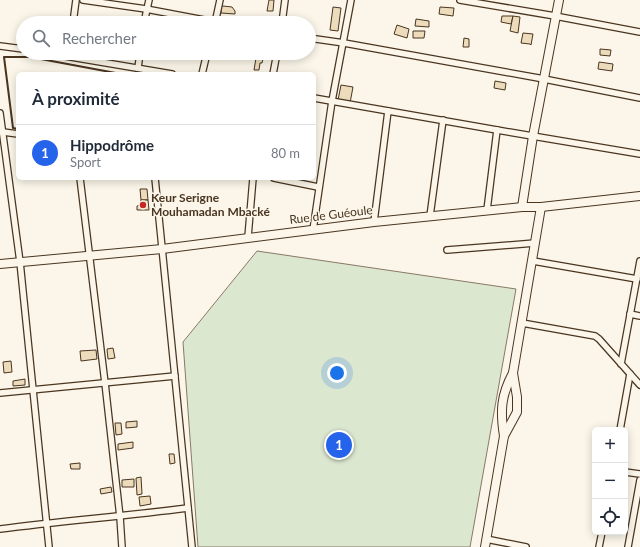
<!DOCTYPE html>
<html lang="fr">
<head>
<meta charset="utf-8">
<style>
	body { margin:0; font-family:Lato,sans-serif; background:#f2f2f3; color:#1f2937 }
	.controls { position:absolute; right:12px; bottom:12px; display:grid; overflow:hidden; border-radius:6px; box-shadow:0 2px 10px #0003 }
	.controls button { width:36px; height:36px; display:grid; place-items:center; padding:0; border:0; border-bottom:1px solid #e0e1e3; background:#fff; color:#1f2937; font:20px sans-serif }
	.you { position:absolute; left:337px; top:373px; width:14px; height:14px; margin:-10px; border:3px solid #fff; border-radius:50%; background:#1a73e8; box-shadow:0 0 0 6px #1a73e833 }
	.badge { display:grid; place-items:center; width:26px; height:26px; border-radius:50%; background:#2563eb; color:#fff; font-size:13px; font-weight:700 }
	.pin { position:absolute; translate:-50% -50%; border:2px solid #fff; box-shadow:0 1px 4px #0006 }
	.list { margin:0; padding:0; list-style:none }
	h2 { display:flex; justify-content:space-between; align-items:center; height:52px; margin:0; padding:0 16px; font-size:17px }
	h2 small { font-size:13px; font-weight:400; color:#747a83 }
	.list li { display:grid; grid-template-columns:26px 1fr auto; gap:12px; align-items:center; box-sizing:border-box; height:56px; padding:0 16px; border-top:1px solid #e0e1e3 }
	.list b { display:block; font-size:15px; white-space:nowrap }
	.list p { margin:0; font-size:13px; white-space:nowrap; color:#747a83 }
	.list em { font-size:13px; font-style:normal; color:#747a83 }
	.icon { flex:none; width:22px; height:22px; fill:none; stroke:currentColor; stroke-width:2; stroke-linecap:round; stroke-linejoin:round }
	.map { position:relative; flex:none; width:640px; height:547px; overflow:hidden }
	.search { position:absolute; background:#fff; box-shadow:0 2px 10px #0003; left:16px; top:16px; width:300px; height:44px; display:flex; align-items:center; gap:10px; box-sizing:border-box; padding:0 14px; border-radius:22px; color:#747a83; font-size:15px }
	.panel { position:absolute; background:#fff; box-shadow:0 2px 10px #0003; left:16px; top:72px; width:300px; height:108px; border-radius:6px }
	.map>svg:first-child { display:block }
</style>
</head>
<body>
<div class="map">
<svg width="640" height="547" viewBox="0 0 640 547">
	<rect width="100%" height="100%" fill="#fbf6e9"/>
	<polygon fill="#dce7d0" stroke="#887966" points="257,251 516,289 470,547 198,547 183,342"/>
	<g fill="#ecdcbc" stroke="#4a3520">
		<polygon points="269,0 274,0 273,11 267,11"/>
		<polygon points="223,6 232,7 235,11 235,14 221,13 221,7"/>
		<polygon points="333,7 341,8 338,31 330,30"/>
		<polygon points="440,7 454,8 453,16 439,14"/>
		<polygon points="219,16 235,19 235,23 218,20"/>
		<polygon points="502,16 513,16 511,24 501,22"/>
		<polygon points="513,16 520,17 518,33 510,31"/>
		<polygon points="416,19 429,21 429,27 415,26"/>
		<polygon points="397,25 409,29 407,38 394,34"/>
		<polygon points="413,31 425,31 424,38 413,38"/>
		<polygon points="523,33 533,34 531,45 530,44 521,43"/>
		<polygon points="464,38 469,39 469,47 463,47"/>
		<polygon points="600,49 611,50 610,56 600,55"/>
		<polygon points="256,58 263,59 262,63 260,63 259,70 254,70"/>
		<polygon points="599,62 613,64 612,71 598,69"/>
		<polygon points="495,81 506,83 505,90 494,88"/>
		<polygon points="341,85 353,87 350,103 338,100"/>
		<polygon points="140,189 147,189 148,200 141,200"/>
		<polygon points="141,200 148,200 149,210 137,210 137,206 140,205"/>
		<polygon points="113,348 115,358 108,359 107,349"/>
		<polygon points="96,350 97,359 81,361 80,351"/>
		<polygon points="11,361 12,372 4,373 3,362"/>
		<polygon points="25,379 25,385 13,386 13,381"/>
		<polygon points="137,421 137,427 126,428 126,422"/>
		<polygon points="115,423 121,423 122,434 116,435"/>
		<polygon points="133,442 133,448 118,450 118,444"/>
		<polygon points="169,454 174,454 175,463 170,464"/>
		<polygon points="80,463 80,469 71,469 70,464"/>
		<polygon points="141,477 142,494 137,495 136,478"/>
		<polygon points="134,479 134,487 122,487 122,480"/>
		<polygon points="111,487 112,492 101,494 100,489"/>
		<polygon points="150,496 151,504 140,506 139,497"/>
	</g>
	<g fill="none" stroke-linecap="round" stroke-linejoin="round">
		<g stroke="#4a3520" stroke-width="8">
			<g id="street">
				<polyline points="83,0 146,9 220,23"/>
				<polyline points="460,0 555,16 640,32"/>
				<polyline points="73,23 76,0"/>
				<polyline points="144,23 149,0"/>
				<polyline points="215,23 220,0"/>
				<polyline points="282,23 285,0"/>
				<polyline points="309,38 344,43 544,79 640,98"/>
				<polyline points="0,46 23,49"/>
				<polyline points="47,53 172,74"/>
				<polyline points="138,68 140,53"/>
				<polyline points="202,74 207,53"/>
				<polyline points="273,74 277,53"/>
				<polyline points="314,98 497,130 640,154"/>
				<polyline points="0,113 20,262 49,547"/>
				<polyline points="3,132 18,134"/>
				<polyline points="80,178 105,383 120,517 122,547"/>
				<polyline points="155,178 192,547"/>
				<polyline points="274,178 318,187"/>
				<polyline points="487,210 497,130"/>
				<polyline points="430,216 443,120"/>
				<polyline points="374,222 388,111"/>
				<polyline points="313,230 332,101 351,0"/>
				<polyline points="248,237 253,178"/>
				<polyline points="447,250 535,243"/>
				<polyline points="533,261 637,279"/>
				<polyline points="630,314 640,316"/>
				<polyline points="522,323 595,336 599,339 640,385"/>
				<polyline points="621,364 640,261"/>
				<polyline points="0,393 175,376"/>
				<polyline points="620,430 630,374"/>
				<polyline points="625,472 640,474"/>
				<path d="M 0,529 C 63,521 125,516 188,508"/>
				<polyline points="486,539 526,547"/>
				<polyline points="599,547 602,532"/>
				<polyline points="628,547 640,480"/>
			</g>
		</g>
		<g stroke="#4a3520" stroke-width="10">
			<g id="secondary">
				<polyline points="522,207 533,136 559,0"/>
				<polyline points="0,264 162,249 374,222 522,207 541,207 640,196"/>
				<path d="M 504,436 C 500,411 501,395 513,373 L 541,207"/>
				<polyline points="485,547 504,436 517,412 517,397 513,373"/>
			</g>
		</g>
		<use href="#street" stroke="#fbf6e9" stroke-width="5.5"/>
		<use href="#secondary" stroke="#fbf6e9" stroke-width="8"/>
		<polyline stroke="#4a3520" stroke-width="2" points="18,129 13,128 4,57 30,57 121,74"/>
	</g>
	<circle fill="#c62828" stroke="#fbf6e9" stroke-width="1.5" cx="143" cy="205" r="4"/>
	<g text-anchor="middle" stroke-width="3" stroke-linejoin="round" paint-order="stroke">
		<g font-size="12" font-weight="bold" fill="#4a3520" stroke="#fbf6e9" text-anchor="start">
			<text x="151" y="202">Keur Serigne<tspan x="151" dy="14">Mouhamadan Mbacké</tspan></text>
		</g>
		<g font-size="12" fill="#4a3520" stroke="#fbf6e9">
			<text transform="translate(331 215) rotate(-7)" y="4">Rue de Guéoule</text>
		</g>
	</g>
</svg>
<div class="controls">
<button>+</button>
<button>−</button>
<button><svg class="icon" aria-label="locate" viewBox="0 0 24 24"><circle cx="12" cy="12" r="6"/><path d="M12 2v4M12 18v4M2 12h4M18 12h4"/></svg></button>
</div>
<div class="you"></div>
<div class="pin badge" style="left:339px;top:445px">1</div>
<div class="search"><svg class="icon" aria-label="search" viewBox="0 0 24 24"><circle cx="10" cy="10" r="6"/><path d="M15 15l6 6"/></svg>Rechercher</div>
<section class="panel">
<h2>À proximité<small></small></h2>
<ul class="list">
<li><span class="badge">1</span><div><b>Hippodrôme</b><p>Sport</p></div><em>80 m</em></li>
</ul>
</section>
</div>
</body>
</html>
